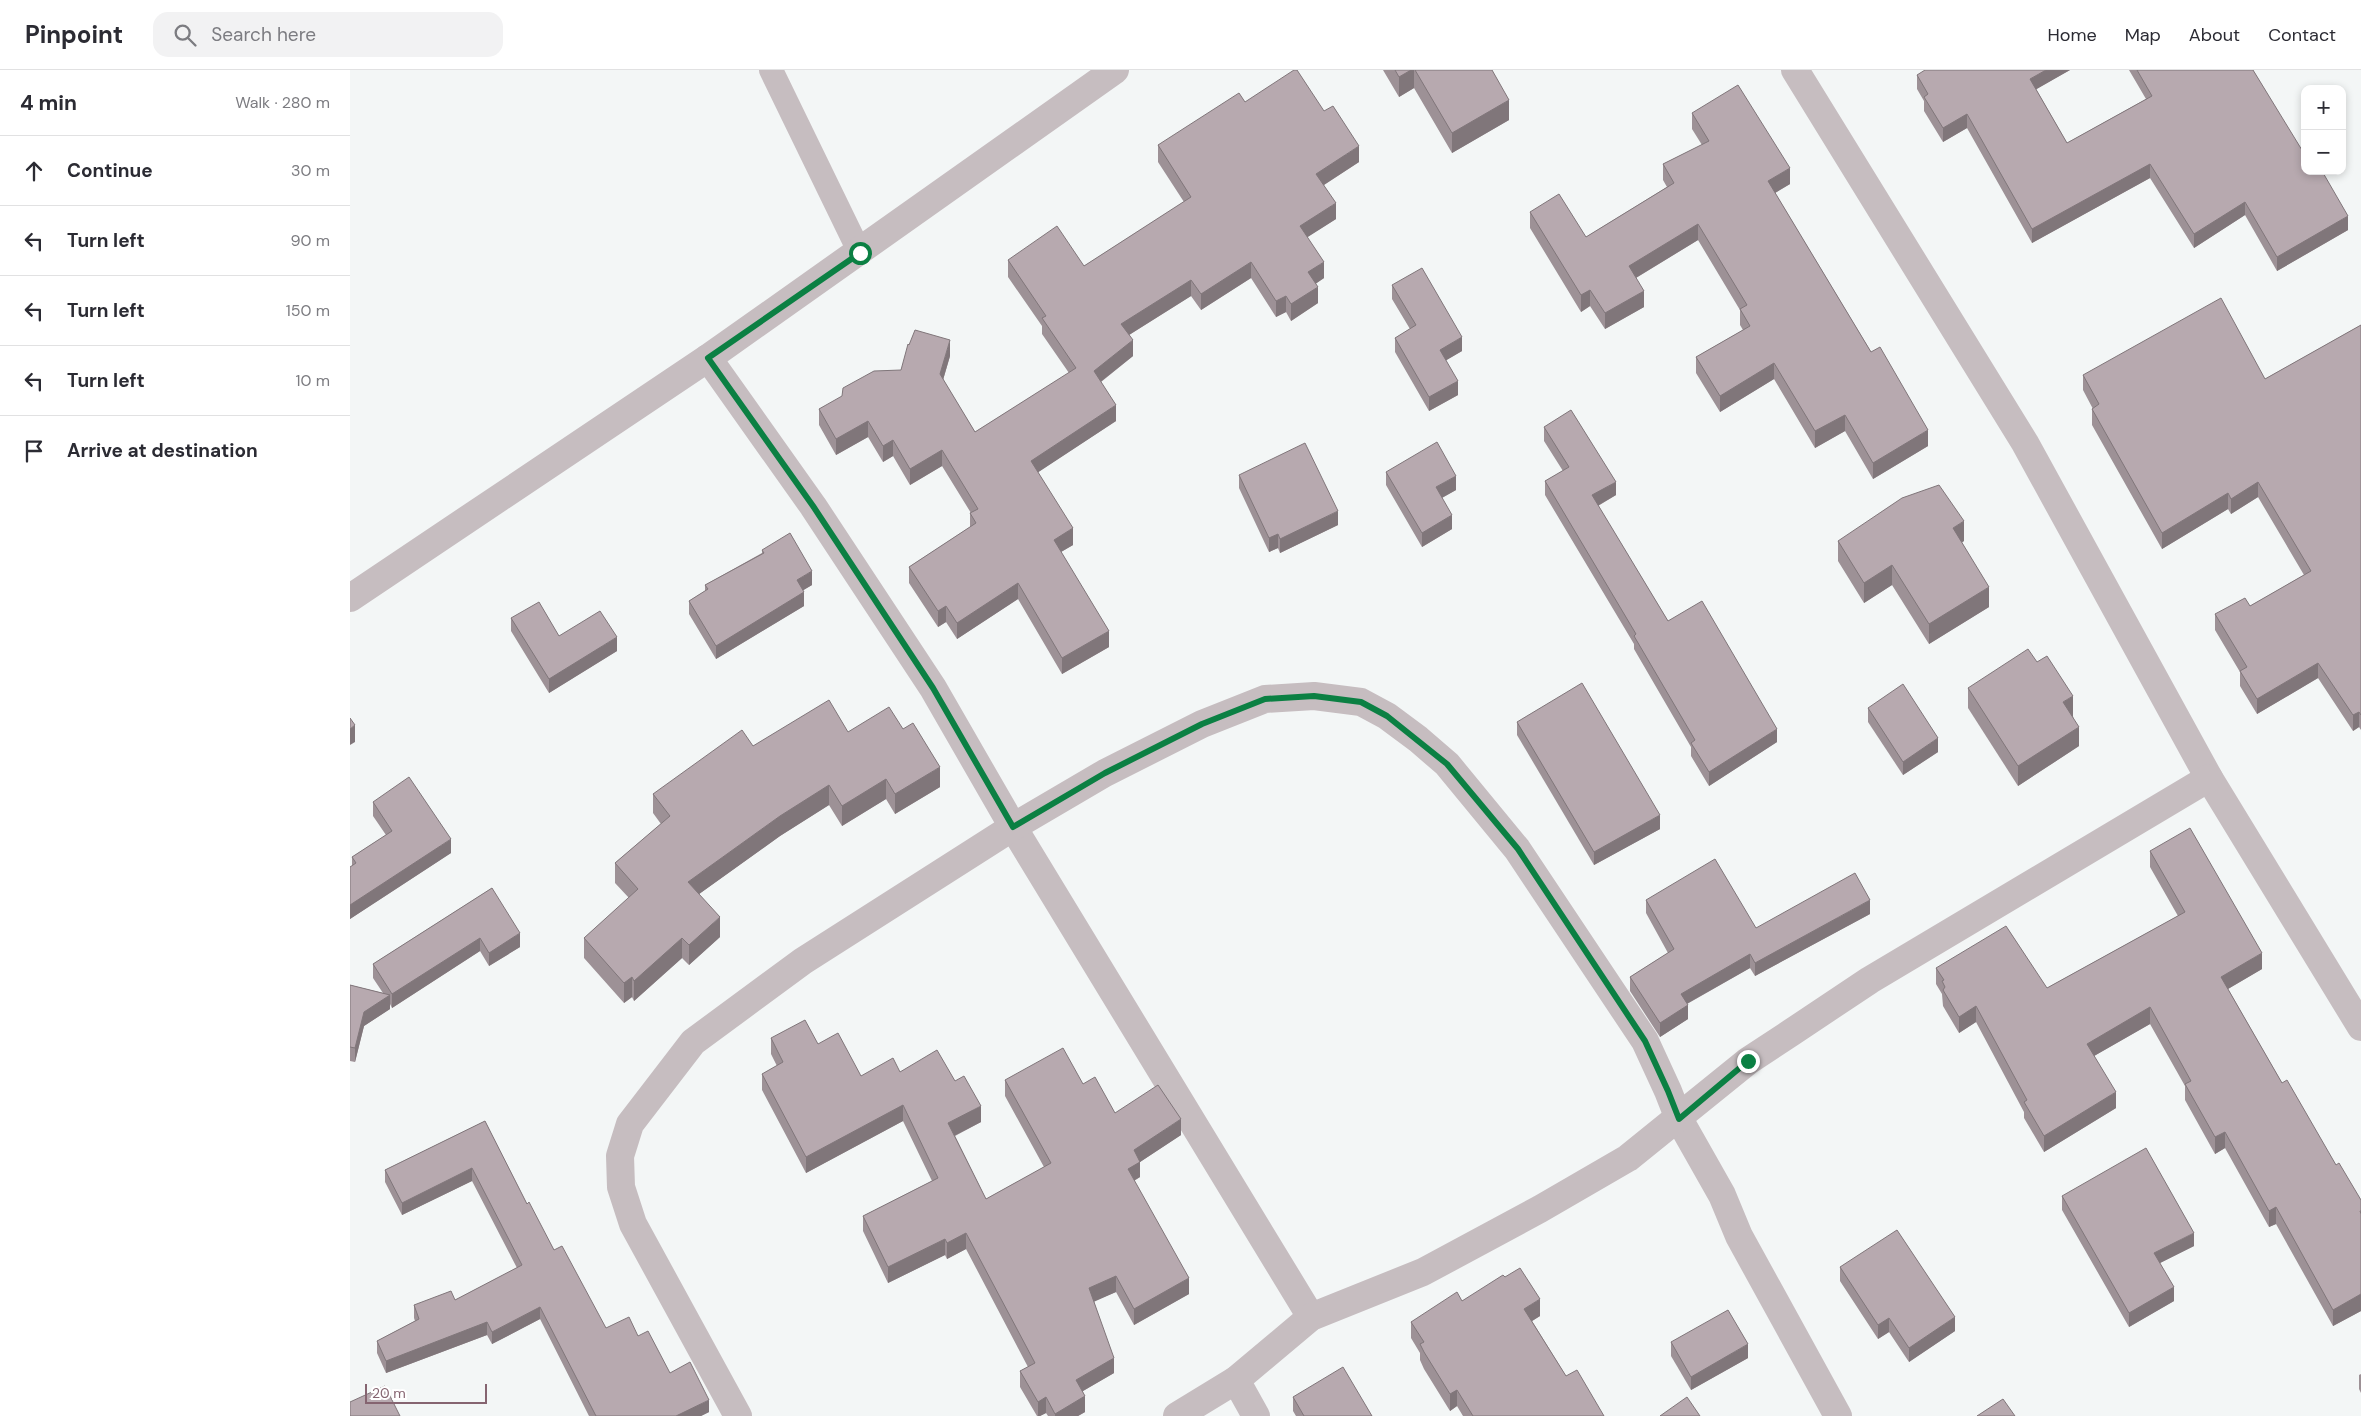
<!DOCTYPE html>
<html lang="en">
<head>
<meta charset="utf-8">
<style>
	body { margin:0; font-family:"DM Sans",sans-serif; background:#f2f2f3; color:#2b2b33 }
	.controls { position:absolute; right:15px; top:15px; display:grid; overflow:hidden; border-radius:10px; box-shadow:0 2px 8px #0003 }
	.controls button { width:45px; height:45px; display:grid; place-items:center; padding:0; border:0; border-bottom:1px solid #e1e1e2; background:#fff; color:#2b2b33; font:25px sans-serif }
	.scale { position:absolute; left:15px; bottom:12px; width:122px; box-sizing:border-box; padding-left:5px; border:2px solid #856470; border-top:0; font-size:14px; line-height:18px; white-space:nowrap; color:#856470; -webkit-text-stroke:4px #fff; paint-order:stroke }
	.stop { position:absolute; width:15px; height:15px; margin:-11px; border:4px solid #0b8043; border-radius:50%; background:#fff }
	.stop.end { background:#0b8043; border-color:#fff; box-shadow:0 1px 5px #0008 }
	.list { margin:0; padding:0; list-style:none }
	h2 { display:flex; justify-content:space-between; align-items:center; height:65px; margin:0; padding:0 20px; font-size:21px }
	h2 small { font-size:16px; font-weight:400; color:#7c7c81 }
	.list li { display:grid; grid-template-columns:32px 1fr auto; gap:15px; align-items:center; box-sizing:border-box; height:70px; padding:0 20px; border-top:1px solid #e1e1e2 }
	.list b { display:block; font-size:19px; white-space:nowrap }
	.list em { font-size:16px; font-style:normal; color:#7c7c81 }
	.icon { flex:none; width:28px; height:28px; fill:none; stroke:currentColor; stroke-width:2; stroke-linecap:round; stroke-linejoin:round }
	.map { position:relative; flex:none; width:2011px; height:1346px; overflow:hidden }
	header { display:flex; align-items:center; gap:30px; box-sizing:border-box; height:70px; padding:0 25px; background:#fff; border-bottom:1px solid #e1e1e2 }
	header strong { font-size:24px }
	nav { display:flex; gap:28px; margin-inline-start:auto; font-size:18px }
	.search { width:350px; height:45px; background:#f2f2f3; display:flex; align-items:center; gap:12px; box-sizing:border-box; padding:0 18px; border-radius:15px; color:#7c7c81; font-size:19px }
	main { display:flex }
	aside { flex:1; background:#fff }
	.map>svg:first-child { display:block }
</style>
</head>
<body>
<header>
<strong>Pinpoint</strong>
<div class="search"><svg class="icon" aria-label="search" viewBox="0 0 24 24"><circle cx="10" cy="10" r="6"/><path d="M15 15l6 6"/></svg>Search here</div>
<nav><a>Home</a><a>Map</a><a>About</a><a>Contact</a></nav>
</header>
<main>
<aside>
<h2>4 min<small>Walk · 280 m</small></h2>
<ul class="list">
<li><svg class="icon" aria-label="ahead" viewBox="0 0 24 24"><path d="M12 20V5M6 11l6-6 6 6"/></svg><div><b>Continue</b></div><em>30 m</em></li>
<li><svg class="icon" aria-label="left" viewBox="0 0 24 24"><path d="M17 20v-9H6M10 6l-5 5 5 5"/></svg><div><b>Turn left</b></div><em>90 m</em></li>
<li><svg class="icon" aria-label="left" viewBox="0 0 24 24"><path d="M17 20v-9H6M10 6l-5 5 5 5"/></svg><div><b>Turn left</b></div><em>150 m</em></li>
<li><svg class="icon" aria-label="left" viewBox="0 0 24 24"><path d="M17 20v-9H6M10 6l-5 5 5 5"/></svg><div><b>Turn left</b></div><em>10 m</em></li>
<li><svg class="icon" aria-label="arrive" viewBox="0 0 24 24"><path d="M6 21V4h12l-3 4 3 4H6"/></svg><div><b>Arrive at destination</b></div></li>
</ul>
</aside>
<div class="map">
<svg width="2011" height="1346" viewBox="0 0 2011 1346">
	<rect width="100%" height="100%" fill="#f3f6f6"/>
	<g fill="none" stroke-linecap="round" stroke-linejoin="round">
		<polyline stroke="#c6bdc0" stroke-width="24" points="421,0 510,183"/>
		<g stroke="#c6bdc0" stroke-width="28">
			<polyline points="1445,0 1675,373 1859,708 2011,957"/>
			<polyline points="358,288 463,436 583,618 663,757 961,1247"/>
			<polyline points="0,528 358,288 765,0"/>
			<polyline points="886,1310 906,1346"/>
			<polyline points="388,1346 283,1154 271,1117 270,1086 280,1054 343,972 453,891 663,757 755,703 852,654 915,629 964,626 1011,632 1037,646 1068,669 1097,694 1167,779 1295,971 1318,1021 1329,1049 1372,1125 1389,1166 1488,1346"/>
			<polyline points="827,1346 886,1310 961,1247 1073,1202 1190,1139 1278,1088 1398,991 1442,962 1520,910 1859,708"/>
		</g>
	</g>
	<g fill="#9d9196">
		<polygon points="1033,0 1142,0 1159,50 1102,83 1064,18 1049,27"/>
		<polygon points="1720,0 1686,19 1717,73 1796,29 1779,0 1903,0 1998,160 1927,201 1895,145 1844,178 1800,108 1682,173 1617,58 1593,72 1574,41 1574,31 1567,19 1567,5"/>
		<polygon points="895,32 1009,92 974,115 986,149 957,167 974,208 965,214 968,233 941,251 936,242 926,247 901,208 851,240 841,226 779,265 783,286 751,312 766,351 688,402 723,475 711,482 759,577 712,604 668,529 607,569 596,552 588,557 559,513 559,497 620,457 620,443 621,443 592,396 560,415 543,386 533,392 518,367 486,385 469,355 469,339 551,300 600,286 593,310 625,362 719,303 692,264 692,256 658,207 658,190 734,196 834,132 808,92 808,75"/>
		<polygon points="1342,43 1440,114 1425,123 1578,376 1523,409 1495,361 1465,378 1424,309 1370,342 1346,303 1346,287 1393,260 1390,255 1390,240 1348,170 1286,208 1294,237 1255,259 1240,236 1231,242 1180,158 1180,142 1236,167 1317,117 1313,110 1313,94 1352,75 1342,59"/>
		<polygon points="1042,215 1112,281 1096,290 1108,325 1079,341 1045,282 1045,268 1060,259 1042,229"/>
		<polygon points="2011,255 2011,660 2009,657 2003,661 1968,608 1907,644 1890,616 1890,602 1865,560 1865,544 1900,536 1954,505 1908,427 1881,444 1878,439 1812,479 1742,355 1742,339 1743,339 1733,320 1733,305 1915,309"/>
		<polygon points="1194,357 1266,425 1248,436 1318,551 1427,672 1359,716 1341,686 1341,677 1284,579 1284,574 1195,425 1195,411 1213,401 1194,371"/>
		<polygon points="1036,402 1106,420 1092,428 1102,459 1072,477 1036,415"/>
		<polygon points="889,405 988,455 930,483 928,478 919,482 889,418"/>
		<polygon points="1488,471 1614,471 1612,472 1639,537 1579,574 1542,515 1514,533 1488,491"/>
		<polygon points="412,480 462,515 453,520 454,536 366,589 339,544 339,531 355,521 355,515 412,483"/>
		<polygon points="161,548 209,566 267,581 199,623 161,561"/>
		<polygon points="1618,618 1723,646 1729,676 1668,716 1618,638"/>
		<polygon points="1518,638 1588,682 1553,705 1518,652"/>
		<polygon points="1167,652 1310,759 1244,795 1167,665"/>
		<polygon points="553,659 590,717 545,744 536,729 492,756 479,735 430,766 349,824 370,867 339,895 332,888 284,931 282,927 274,933 234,888 234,868 279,828 265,813 265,793 311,754 303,743 303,724 403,676 498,662"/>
		<polygon points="23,732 101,783 0,849 0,797 2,796 2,787 36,765 23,746"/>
		<polygon points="1800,781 1912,899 1878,919 1932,1013 1986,1095 2011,1130 2011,1241 1983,1256 1926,1154 1919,1157 1875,1078 1865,1084 1835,1030 1835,1016 1800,954 1744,986 1766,1038 1694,1082 1674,1048 1674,1042 1626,952 1609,963 1593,936 1592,924 1586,914 1586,898 1697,918 1766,880 1828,846 1800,797"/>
		<polygon points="142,818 170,877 139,896 130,881 42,938 40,934 40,939 14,956 5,992 0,991 0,915 33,923 23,908 23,894"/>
		<polygon points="1296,830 1406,858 1520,844 1405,906 1400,898 1337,934 1338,949 1310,967 1280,921 1280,907 1318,883 1296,843"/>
		<polygon points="421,968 468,974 511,1006 550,1002 605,1011 631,1052 605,1066 636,1129 694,1097 655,1026 655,1010 733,1014 765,1043 831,1065 790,1092 790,1107 784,1111 839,1224 784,1255 766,1222 744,1231 764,1303 733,1321 735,1342 728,1346 698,1346 696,1343 690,1346 687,1346 670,1317 670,1301 678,1297 616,1179 597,1189 595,1185 538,1213 513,1161 513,1146 582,1111 553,1051 456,1103 412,1020 412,1004 427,996 421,984"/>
		<polygon points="135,1051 177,1134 204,1180 256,1258 288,1266 320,1303 359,1342 351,1346 239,1346 190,1249 142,1274 137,1265 36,1303 27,1283 27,1271 65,1251 64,1248 64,1235 105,1230 167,1198 122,1111 52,1145 35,1112 35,1100"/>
		<polygon points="1712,1126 1844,1176 1810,1193 1824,1231 1779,1257 1712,1140"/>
		<polygon points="1490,1197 1605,1261 1559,1292 1539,1262 1528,1269 1490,1211"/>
		<polygon points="1155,1207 1190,1246 1182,1251 1216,1306 1254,1346 1113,1346 1107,1336 1100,1341 1074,1299 1070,1290 1070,1283 1061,1268 1061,1252 1112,1231"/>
		<polygon points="1321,1272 1398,1288 1341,1320 1321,1286"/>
		<polygon points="2011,1304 2011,1323 2009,1319 2009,1305"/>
		<polygon points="943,1327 1022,1346 946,1346 943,1341"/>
	</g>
	<g fill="#80767a">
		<polygon points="1061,0 1064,0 1064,18 1049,27 1049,7"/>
		<polygon points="1696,0 1720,0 1680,23 1680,9"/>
		<polygon points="1159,30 1159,50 1102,83 1102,63"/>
		<polygon points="1617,44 1617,58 1593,72 1593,58"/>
		<polygon points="1009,76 1009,92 966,120 966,104"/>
		<polygon points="1800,94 1800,108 1682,173 1682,159"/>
		<polygon points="1440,98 1440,114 1418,127 1418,111"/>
		<polygon points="1895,132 1895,145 1844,178 1844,164"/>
		<polygon points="986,133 986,149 950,172 950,156"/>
		<polygon points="1998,146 1998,160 1927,201 1927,187"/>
		<polygon points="1348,154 1348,170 1279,212 1279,196"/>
		<polygon points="901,192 901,208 851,240 851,224"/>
		<polygon points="974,192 974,208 958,219 958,202"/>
		<polygon points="841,210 841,226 771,270 771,254"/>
		<polygon points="968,217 968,233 941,251 941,234"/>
		<polygon points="1240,220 1240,236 1231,242 1231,225"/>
		<polygon points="1294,221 1294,237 1255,259 1255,243"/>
		<polygon points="936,226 936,242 926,247 926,231"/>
		<polygon points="1112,267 1112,281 1090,294 1090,280"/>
		<polygon points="600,270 600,286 590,320 590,304"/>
		<polygon points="783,270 783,286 744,317 744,301"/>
		<polygon points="1424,293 1424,309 1370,342 1370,326"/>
		<polygon points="1108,311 1108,325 1079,341 1079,327"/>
		<polygon points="766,335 766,351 681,407 681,391"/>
		<polygon points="1495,345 1495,361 1465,378 1465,361"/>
		<polygon points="518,351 518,367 486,385 486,369"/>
		<polygon points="1578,360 1578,376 1523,409 1523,393"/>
		<polygon points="543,370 543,386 533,392 533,376"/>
		<polygon points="592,380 592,396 560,415 560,399"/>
		<polygon points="1106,406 1106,420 1086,431 1086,417"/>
		<polygon points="1266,412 1266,425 1242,439 1242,425"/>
		<polygon points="1908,412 1908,427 1881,444 1881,429"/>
		<polygon points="1878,423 1878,439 1812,479 1812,463"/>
		<polygon points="988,441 988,455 930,483 930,469"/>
		<polygon points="1102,445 1102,459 1072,477 1072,463"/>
		<polygon points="1614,451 1614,471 1603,478 1603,458"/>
		<polygon points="723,458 723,475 704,486 704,470"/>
		<polygon points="928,464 928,478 919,482 919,468"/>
		<polygon points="1542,495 1542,515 1514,533 1514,513"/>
		<polygon points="462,501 462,515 447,524 447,510"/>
		<polygon points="668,513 668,529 607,569 607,553"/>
		<polygon points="1639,517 1639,537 1579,574 1579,554"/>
		<polygon points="454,522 454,536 366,589 366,576"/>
		<polygon points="596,536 596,552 588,557 588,541"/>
		<polygon points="759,561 759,577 712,604 712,588"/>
		<polygon points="267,567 267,581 199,623 199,609"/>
		<polygon points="1968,593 1968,608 1907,644 1907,629"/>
		<polygon points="1723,626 1723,646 1713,652 1713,632"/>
		<polygon points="2009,642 2009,657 2003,661 2003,645"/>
		<polygon points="5,655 5,672 0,675 0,659"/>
		<polygon points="1729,657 1729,676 1668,716 1668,696"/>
		<polygon points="1427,659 1427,672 1359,716 1359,702"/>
		<polygon points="1588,668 1588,682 1553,705 1553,692"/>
		<polygon points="590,697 590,717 545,744 545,724"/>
		<polygon points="536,709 536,729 492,756 492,736"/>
		<polygon points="479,715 479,735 430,766 338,832 338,812 430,746"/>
		<polygon points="1310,745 1310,759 1244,795 1244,782"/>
		<polygon points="101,769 101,783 0,849 0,835"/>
		<polygon points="1520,830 1520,844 1405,906 1405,893"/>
		<polygon points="370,847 370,867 339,895 339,875"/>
		<polygon points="170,863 170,877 139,896 139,883"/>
		<polygon points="130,868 130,881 42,938 42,924"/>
		<polygon points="332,868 332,888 284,931 284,911"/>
		<polygon points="1912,883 1912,899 1871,923 1871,907"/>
		<polygon points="1400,884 1400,898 1331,937 1331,924"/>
		<polygon points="282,907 282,927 274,933 274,913"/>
		<polygon points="40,925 40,939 14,956 5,992 5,978 14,942"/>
		<polygon points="1338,935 1338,949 1310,967 1310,953"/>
		<polygon points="1626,936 1626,952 1609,963 1609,947"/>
		<polygon points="1800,937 1800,954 1737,990 1737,974"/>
		<polygon points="1766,1022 1766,1038 1694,1082 1694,1066"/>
		<polygon points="553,1035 553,1051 456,1103 456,1087"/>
		<polygon points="631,1036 631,1052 598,1069 598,1053"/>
		<polygon points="831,1049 831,1065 790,1092 790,1107 778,1114 778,1099 784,1080"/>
		<polygon points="1875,1062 1875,1078 1865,1084 1865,1067"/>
		<polygon points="122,1098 122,1111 52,1145 52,1133"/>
		<polygon points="1926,1137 1926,1154 1919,1157 1919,1141"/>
		<polygon points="616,1163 616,1179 597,1189 597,1173"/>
		<polygon points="1844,1163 1844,1176 1804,1196 1804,1183"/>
		<polygon points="595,1169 595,1185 538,1213 538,1197"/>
		<polygon points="766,1206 766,1222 739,1234 739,1218"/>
		<polygon points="839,1208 839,1224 784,1255 784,1239"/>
		<polygon points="1824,1217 1824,1231 1779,1257 1779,1243"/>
		<polygon points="2011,1224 2011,1241 1983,1256 1983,1240"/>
		<polygon points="1190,1229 1190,1246 1174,1256 1174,1239"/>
		<polygon points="190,1237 190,1249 142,1274 142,1262"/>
		<polygon points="1605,1247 1605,1261 1559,1292 1559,1278"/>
		<polygon points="1539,1248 1539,1262 1528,1269 1528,1255"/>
		<polygon points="137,1252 137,1265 36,1303 36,1291"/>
		<polygon points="1398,1274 1398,1288 1341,1320 1341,1307"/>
		<polygon points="764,1288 764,1303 726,1325 726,1310"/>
		<polygon points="1107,1320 1107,1336 1100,1341 1100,1324"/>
		<polygon points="735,1326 735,1342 728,1346 705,1346 705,1344"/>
		<polygon points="696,1327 696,1343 690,1346 688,1346 688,1332"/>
		<polygon points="359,1330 359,1342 351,1346 326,1346"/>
	</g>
	<g fill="#b7a9af" stroke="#80767a">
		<polygon points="944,0 947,0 974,41 983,36 1009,76 966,104 986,133 950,156 974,192 958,202 968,217 941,234 936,226 926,231 901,192 851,224 841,210 771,254 783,270 744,301 766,335 681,391 723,458 704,470 759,561 712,588 668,513 607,553 596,536 588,541 559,497 626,453 620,443 628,439 592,380 560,399 543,370 533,376 518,351 486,369 469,339 492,326 493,318 524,301 551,300 558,274 559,275 565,260 600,270 590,304 625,362 726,298 692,248 696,246 658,190 707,156 734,196 841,127 808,75 889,23 895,32"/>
		<polygon points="1045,0 1061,0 1049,7"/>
		<polygon points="1065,0 1142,0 1159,30 1102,63"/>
		<polygon points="1575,0 1696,0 1680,9 1717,73 1802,26 1787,0 1903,0 1955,85 1955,101 1972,101 1998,146 1927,187 1895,132 1844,164 1800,94 1682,159 1617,44 1593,58 1574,27 1578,24 1567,5"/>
		<polygon points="1388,15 1440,98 1418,111 1521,282 1530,277 1578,360 1523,393 1495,345 1465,361 1424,293 1370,326 1346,287 1400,256 1390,239 1397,235 1348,154 1279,196 1294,221 1255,243 1240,220 1231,225 1180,142 1209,124 1236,167 1324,113 1313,94 1359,71 1342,43"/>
		<polygon points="1072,198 1112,267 1090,280 1108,311 1079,327 1045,268 1066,255 1042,215"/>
		<polygon points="1871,228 1915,309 2011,255 2011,645 2009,642 2003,645 1968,593 1907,629 1890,601 1897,597 1865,544 1895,528 1900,536 1961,501 1908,412 1881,429 1878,423 1812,463 1742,339 1749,334 1733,305"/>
		<polygon points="1221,340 1266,412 1242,425 1318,551 1352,531 1427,659 1359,702 1341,673 1345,670 1284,566 1286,564 1195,411 1219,397 1194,357"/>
		<polygon points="1087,372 1106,406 1086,417 1102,445 1072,463 1036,402"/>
		<polygon points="955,373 988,441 930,469 928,464 919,468 889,405"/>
		<polygon points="1589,415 1614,451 1603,458 1639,517 1579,554 1542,495 1514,513 1488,471 1552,428"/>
		<polygon points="440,463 462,501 447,510 454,522 366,576 339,531 358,519 355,515 414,483 412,480"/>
		<polygon points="189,532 209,566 250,541 267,567 199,609 161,548"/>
		<polygon points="1678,579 1687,592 1697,586 1723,626 1713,632 1729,657 1668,696 1618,618"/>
		<polygon points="1232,613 1310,745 1244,782 1167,652"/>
		<polygon points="1553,614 1588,668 1553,692 1518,638"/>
		<polygon points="479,630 498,662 539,637 553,659 563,653 590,697 545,724 536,709 492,736 479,715 430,746 338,812 370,847 339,875 332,868 284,911 282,907 274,913 234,868 288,819 265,793 320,746 303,724 392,660 403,676"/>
		<polygon points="0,648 5,655 0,659"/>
		<polygon points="59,707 101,769 0,835 0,797 6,793 2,787 42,761 23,732"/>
		<polygon points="1840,758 1912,883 1871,907 1932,1013 1937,1010 1986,1095 1989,1093 2011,1130 2011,1141 2010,1141 2011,1144 2011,1224 1983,1240 1926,1137 1919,1141 1875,1062 1865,1067 1835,1014 1841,1011 1800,937 1737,974 1766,1022 1694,1066 1674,1032 1677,1030 1626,936 1609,947 1593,920 1595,917 1592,911 1594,910 1586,898 1656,856 1697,918 1835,842 1800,781"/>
		<polygon points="1365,789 1406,858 1505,803 1520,830 1405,893 1400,884 1331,924 1338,935 1310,953 1280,907 1324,879 1296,830"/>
		<polygon points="142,818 170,863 139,883 130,868 42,924 23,894"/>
		<polygon points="0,915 40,925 14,942 5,978 0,977"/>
		<polygon points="455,950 468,974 488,963 511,1006 543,988 550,1002 587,980 605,1011 614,1006 631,1036 598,1053 636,1129 701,1093 655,1010 713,978 733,1014 745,1007 765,1043 808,1015 831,1049 784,1080 790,1092 778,1099 839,1208 784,1239 766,1206 739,1218 764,1288 726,1310 735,1326 705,1344 696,1327 688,1332 670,1301 685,1293 616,1163 597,1173 595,1169 538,1197 513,1146 588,1108 553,1035 456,1087 412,1004 433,992 421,968"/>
		<polygon points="135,1051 177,1134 179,1132 204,1180 212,1176 256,1258 279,1247 288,1266 298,1261 320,1303 340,1292 359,1330 326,1346 246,1346 190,1237 142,1262 137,1252 36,1291 27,1271 69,1249 64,1235 101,1221 105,1230 172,1195 122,1098 52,1133 35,1100"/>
		<polygon points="1796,1078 1844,1163 1804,1183 1824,1217 1779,1243 1712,1126"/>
		<polygon points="1547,1160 1605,1247 1559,1278 1539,1248 1528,1255 1490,1197"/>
		<polygon points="1170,1198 1190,1229 1174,1239 1216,1306 1227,1300 1254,1346 1123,1346 1107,1320 1100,1324 1074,1282 1070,1274 1074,1272 1061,1252 1107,1222 1112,1231 1153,1205 1155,1207"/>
		<polygon points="1378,1240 1398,1274 1341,1307 1321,1272"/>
		<polygon points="993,1297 1022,1346 954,1346 943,1327"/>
		<polygon points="35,1316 50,1346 0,1346 0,1332"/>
		<polygon points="1337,1327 1350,1346 1310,1346"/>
		<polygon points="1653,1329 1665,1346 1627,1346"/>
	</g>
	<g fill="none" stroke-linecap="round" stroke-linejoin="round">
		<polyline stroke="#0b8043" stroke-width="6" points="510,183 358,288 463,436 583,618 663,757 755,703 852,654 915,629 964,626 1011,632 1037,646 1097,694 1168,779 1295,971 1318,1021 1329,1049 1398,991"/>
	</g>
</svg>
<div class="controls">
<button>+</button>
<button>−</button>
</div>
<div class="scale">20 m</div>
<div class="stop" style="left:510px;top:183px"></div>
<div class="stop end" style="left:1398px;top:991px"></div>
</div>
</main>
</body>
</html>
